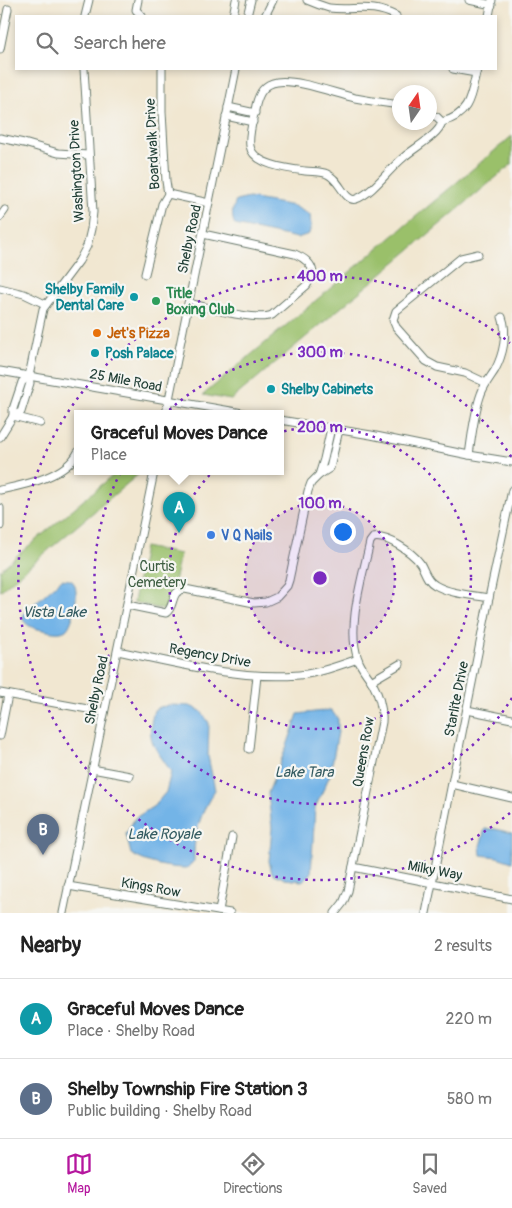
<!DOCTYPE html>
<html lang="en">
<head>
<meta charset="utf-8">
<style>
	body { margin:0; font-family:Pangolin,sans-serif; background:#f6f6f6; color:#222 }
	.compass { position:absolute; left:392px; top:85px; width:45px; height:45px; border-radius:50%; background:#fff; box-shadow:0 2px 8px #0003; rotate:13deg }
	.you { position:absolute; left:342px; top:531px; width:18px; height:18px; margin:-12px; border:4px solid #fff; border-radius:50%; background:#1a73e8; box-shadow:0 0 0 8px #1a73e833 }
	.badge { display:grid; place-items:center; width:32px; height:32px; border-radius:50%; background:#b5179e; color:#fff; font-size:16px; font-weight:700 }
	.pin { position:absolute; translate:-50% -41px; filter:drop-shadow(0 1px 2px #0008) }
	.pin::after { content:''; position:absolute; top:26px; width:18px; height:15px; background:inherit; clip-path:polygon(0 0,100% 0,50% 100%) }
	.popup { position:absolute; left:74px; top:410px; width:210px; height:65px; box-sizing:border-box; display:grid; place-content:center; border-radius:0px; background:#fff; filter:drop-shadow(0 1px 4px #0005); font-size:16px; white-space:nowrap; color:#767676 }
	.popup b { font-size:19px; color:#222 }
	.popup::after { content:''; position:absolute; left:50%; top:100%; margin-left:-10px; border:10px solid transparent; border-top-color:#fff }
	.list { margin:0; padding:0; list-style:none }
	h2 { display:flex; justify-content:space-between; align-items:center; height:65px; margin:0; padding:0 20px; font-size:21px }
	h2 small { font-size:16px; font-weight:400; color:#767676 }
	.list li { display:grid; grid-template-columns:32px 1fr auto; gap:15px; align-items:center; box-sizing:border-box; height:80px; padding:0 20px; border-top:1px solid #e0e0e0 }
	.list b { display:block; font-size:19px; white-space:nowrap }
	.list p { margin:0; font-size:16px; white-space:nowrap; color:#767676 }
	.list em { font-size:16px; font-style:normal; color:#767676 }
	.icon { flex:none; width:28px; height:28px; fill:none; stroke:currentColor; stroke-width:2; stroke-linecap:round; stroke-linejoin:round }
	.map { position:relative; flex:none; width:512px; height:913px; overflow:hidden }
	.search { position:absolute; background:#fff; box-shadow:0 2px 8px #0003; left:15px; right:15px; top:15px; height:55px; display:flex; align-items:center; gap:12px; box-sizing:border-box; padding:0 18px; border-radius:0px; color:#767676; font-size:19px }
	.sheet { height:225px; background:#fff }
	nav { display:flex; justify-content:space-around; align-items:center; box-sizing:border-box; height:70px; border-top:1px solid #e0e0e0; background:#fff; font-size:14px; color:#767676 }
	nav a { display:grid; justify-items:center; gap:2px }
	nav .on { color:#b5179e }
	.map>svg:first-child { display:block }
</style>
</head>
<body>
<div class="map">
<svg width="512" height="913" viewBox="0 0 512 913">
	<rect width="100%" height="100%" fill="#f6f6f2"/>
	<filter id="ink" filterUnits="userSpaceOnUse"><feTurbulence type="fractalNoise" baseFrequency=".02" numOctaves="2"/><feDisplacementMap in="SourceGraphic" scale="10" xChannelSelector="R" yChannelSelector="G"/><feConvolveMatrix kernelMatrix="1 2 1 2 8 2 1 2 1" color-interpolation-filters="sRGB"/></filter>
	<filter id="wash" filterUnits="userSpaceOnUse"><feTurbulence type="fractalNoise" baseFrequency=".0096" numOctaves="4" result="noise"/><feDisplacementMap in="SourceGraphic" scale="20" xChannelSelector="R" yChannelSelector="G"/><feGaussianBlur stdDeviation="1.12" result="paint"/><feColorMatrix in="noise" values="0 0 0 0 0 0 0 0 0 0 0 0 0 0 0 0 0 1.4 0 .05"/><feComposite in="paint" operator="in"/></filter>
	<g filter="url(#wash)">
		<rect width="100%" height="100%" fill="#f1e7d1"/>
		<g fill="#9ac06b" stroke="#5c7e50">
			<polygon points="512,136 512,164 231,400 203,395"/>
			<polygon points="117,472 141,472 0,591 0,570"/>
			<polygon points="144,547 180,554 169,606 163,610 134,602"/>
		</g>
		<g fill="#73b4e7" stroke="#49788e">
			<path d="M 249,198 L 294,206 L 310,215 L 311,225 L 309,234 L 297,238 L 235,225 C 231,216 232,210 236,201 Z"/>
			<path d="M 62,579 C 66,580 71,579 73,582 C 80,590 74,623 66,630 C 60,634 51,632 44,630 C 36,629 28,627 23,620 L 24,613 Z"/>
			<path d="M 171,705 L 190,706 L 201,711 L 209,723 L 208,756 L 215,790 C 201,811 193,836 194,861 L 187,868 C 168,868 148,864 131,854 L 126,834 L 135,818 L 154,806 L 166,792 L 171,772 C 155,746 145,743 154,710 L 160,707 Z"/>
			<polygon points="331,710 338,719 338,732 330,775 315,808 311,874 302,881 285,879 272,873 269,861 272,828 268,793 288,743 298,714"/>
			<polygon points="485,829 495,829 512,833 512,862 497,857 481,855 480,846"/>
		</g>
	</g>
	<g filter="url(#ink)">
		<g fill="none" stroke-linecap="round" stroke-linejoin="round">
			<g stroke="#68786b" stroke-width="9">
				<g id="minor">
					<polyline points="138,0 136,10 142,16"/>
					<path d="M 307,0 C 314,3 322,6 329,8 C 355,11 371,3 396,16"/>
					<polyline points="469,0 492,5"/>
					<polyline points="85,16 89,0"/>
					<polyline points="233,16 236,0"/>
					<polyline points="247,16 251,0"/>
					<polyline points="265,16 273,0"/>
					<polyline points="489,16 492,0"/>
					<polyline points="0,49 8,9"/>
					<polyline points="453,69 476,73"/>
					<path d="M 400,105 C 385,103 370,101 355,98 C 334,93 297,79 277,82 C 264,84 259,93 256,105 C 254,117 248,134 250,146 C 253,165 289,169 305,171 C 312,172 321,171 327,174 C 340,179 345,203 356,199 C 373,193 389,169 404,157 C 414,148 439,135 442,122"/>
					<polyline points="228,107 255,113"/>
					<polyline points="430,114 437,117 442,122"/>
					<polyline points="226,116 253,122"/>
					<path d="M 442,122 C 471,115 471,94 477,69"/>
					<polyline points="0,138 24,143 58,153 88,155"/>
					<polyline points="168,194 209,203"/>
					<polyline points="0,217 5,210"/>
					<polyline points="478,254 461,258 396,311 393,320 396,327 426,361 437,367 465,373 486,383"/>
					<polyline points="145,274 162,204 168,194 166,181 162,112 162,69"/>
					<polyline points="0,288 24,294 45,304"/>
					<path d="M 188,303 C 208,307 255,322 272,315 L 307,285 L 313,273 C 312,263 304,258 295,254 L 203,234"/>
					<polyline points="0,371 248,414"/>
					<polyline points="166,414 236,69"/>
					<polyline points="13,416 13,409 22,382 29,376"/>
					<polyline points="13,416 40,423"/>
					<polyline points="280,420 371,435 469,455 512,462"/>
					<polyline points="331,428 324,459 319,475 330,468 339,430"/>
					<polyline points="0,437 13,416 21,412 30,383 29,376 43,309 79,261 87,246 91,229 93,212 84,69"/>
					<path d="M 469,455 C 472,435 474,413 481,394 C 484,385 490,378 495,370 C 503,355 508,333 502,317"/>
					<path d="M 0,490 C 24,485 66,477 78,452"/>
					<polyline points="0,508 0,526"/>
					<path d="M 127,605 L 166,613 C 176,606 169,591 185,589 L 254,603 L 266,602 L 277,597 L 287,586 L 289,580 L 308,491 L 311,483 L 319,475"/>
					<path d="M 118,651 C 177,663 238,680 299,675 C 319,673 338,666 358,659"/>
					<polyline points="371,681 400,664"/>
					<polyline points="0,693 104,712"/>
					<polyline points="467,710 512,719"/>
					<polyline points="0,736 8,695"/>
					<polyline points="249,749 257,676"/>
					<polyline points="92,769 130,776"/>
					<polyline points="452,784 512,798"/>
					<polyline points="353,867 512,899"/>
					<polyline points="68,886 230,913"/>
					<polyline points="219,911 232,837"/>
					<polyline points="63,913 154,472"/>
					<path d="M 335,913 L 343,903 L 348,891 L 382,722 C 383,708 379,695 372,682 C 367,674 361,668 358,659 C 346,627 363,575 370,542 L 373,538 C 387,535 412,552 420,563 C 425,571 426,580 435,585 C 450,594 472,595 489,598"/>
					<polyline points="426,913 489,598 512,490"/>
				</g>
			</g>
			<use href="#minor" stroke="#fff" stroke-width="7"/>
		</g>
	</g>
	<circle cx="320" cy="578" r="75" fill="#7b2cbf" fill-opacity=".12"/>
	<g fill="none" stroke="#7b2cbf" stroke-width="2.5" stroke-dasharray="2.5 5">
		<circle cx="320" cy="578" r="75"/>
		<circle cx="320" cy="578" r="151"/>
		<path d="M512 698A226 226 0 1 1 512 458"/>
		<path d="M510 813A302 302 0 1 1 510 343"/>
	</g>
	<g fill="#0f9aa8" stroke="#f6f6f2" stroke-width="2">
		<circle cx="134" cy="297" r="5"/>
		<circle cx="95" cy="353" r="5"/>
		<circle cx="271" cy="389" r="5"/>
	</g>
	<circle fill="#2e9e5b" stroke="#f6f6f2" stroke-width="2" cx="156" cy="301" r="5"/>
	<circle fill="#e8710a" stroke="#f6f6f2" stroke-width="2" cx="97" cy="333" r="5"/>
	<circle fill="#3f7fe0" stroke="#f6f6f2" stroke-width="2" cx="211" cy="535" r="5"/>
	<g text-anchor="middle" stroke-width="4.5" stroke-linejoin="round" paint-order="stroke">
		<g font-size="14" fill="#1f3d34" stroke="#f6f6f2">
			<text transform="translate(152 144) rotate(-93)" y="5">Boardwalk Drive</text>
			<text transform="translate(76 171) rotate(-93)" y="5">Washington Drive</text>
			<text transform="translate(189 239) rotate(-78)" y="5">Shelby Road</text>
			<text transform="translate(126 380) rotate(11)" y="5">25 Mile Road</text>
			<text transform="translate(210 655) rotate(10)" y="5">Regency Drive</text>
			<text transform="translate(96 690) rotate(-78)" y="5">Shelby Road</text>
			<text transform="translate(456 699) rotate(-79)" y="5">Starlite Drive</text>
			<text transform="translate(363 752) rotate(-80)" y="5">Queens Row</text>
			<text transform="translate(435 870) rotate(11)" y="5">Milky Way</text>
			<text transform="translate(151 887) rotate(10)" y="5">Kings Row</text>
		</g>
		<g font-size="14" font-weight="bold" fill="#0d838f" stroke="#f6f6f2" text-anchor="start">
			<text x="124" y="294" text-anchor="end">Shelby Family<tspan x="124" dy="16">Dental Care</tspan></text>
			<text x="105" y="358">Posh Palace</text>
			<text x="281" y="394">Shelby Cabinets</text>
		</g>
		<g font-size="14" font-weight="bold" fill="#27864d" stroke="#f6f6f2" text-anchor="start">
			<text x="166" y="298">Title<tspan x="166" dy="16">Boxing Club</tspan></text>
		</g>
		<g font-size="14" font-weight="bold" fill="#c56008" stroke="#f6f6f2" text-anchor="start">
			<text x="107" y="338">Jet's Pizza</text>
		</g>
		<g font-size="14" font-weight="bold" fill="#366cbe" stroke="#f6f6f2" text-anchor="start">
			<text x="221" y="540">V Q Nails</text>
		</g>
		<g font-size="14" fill="#3e5e42" stroke="#f6f6f2">
			<text x="157" y="571">Curtis<tspan x="157" dy="16">Cemetery</tspan></text>
		</g>
		<g font-size="15" font-style="italic" fill="#345b61" stroke="#f6f6f2">
			<text x="54" y="617">Vista Lake</text>
			<text x="304" y="777">Lake Tara</text>
			<text x="164" y="839">Lake Royale</text>
		</g>
	</g>
	<circle cx="320" cy="578" r="8" fill="#7b2cbf" stroke="#f6f6f2" stroke-width="2.5"/>
	<g font-size="15" text-anchor="middle" font-weight="bold" fill="#7b2cbf" stroke="#f6f6f2" stroke-width="4.5" stroke-linejoin="round" paint-order="stroke">
		<text x="320" y="281">400 m</text>
		<text x="320" y="357">300 m</text>
		<text x="320" y="432">200 m</text>
		<text x="320" y="508">100 m</text>
	</g>
</svg>
<svg class="compass" viewBox="-18 -18 36 36"><path d="M0-13l5 13h-10z" fill="#e53935"/><path d="M0 13l5-13h-10z" fill="#767676"/></svg>
<div class="you"></div>
<div class="pin badge" style="left:179px;top:533px;background:#0f9aa8">A</div>
<div class="popup"><b>Graceful Moves Dance</b>Place</div>
<div class="pin badge" style="left:43px;top:855px;background:#5c6f8a">B</div>
<div class="search"><svg class="icon" aria-label="search" viewBox="0 0 24 24"><circle cx="10" cy="10" r="6"/><path d="M15 15l6 6"/></svg>Search here</div>
</div>
<section class="sheet">
<h2>Nearby<small>2 results</small></h2>
<ul class="list">
<li><span class="badge" style="background:#0f9aa8">A</span><div><b>Graceful Moves Dance</b><p>Place · Shelby Road</p></div><em>220 m</em></li>
<li><span class="badge" style="background:#5c6f8a">B</span><div><b>Shelby Township Fire Station 3</b><p>Public building · Shelby Road</p></div><em>580 m</em></li>
</ul>
</section>
<nav>
<a class="on"><svg class="icon" aria-label="map" viewBox="0 0 24 24"><path d="M3 6l6-2 6 2 6-2v14l-6 2-6-2-6 2zM9 4v14M15 6v14"/></svg>Map</a>
<a><svg class="icon" aria-label="directions" viewBox="0 0 24 24"><path d="M12 3l9 9-9 9-9-9zM9 14v-3h6M13 9l2 2-2 2"/></svg>Directions</a>
<a><svg class="icon" aria-label="saved" viewBox="0 0 24 24"><path d="M7 4h10v16l-5-4-5 4z"/></svg>Saved</a>
</nav>
</body>
</html>
